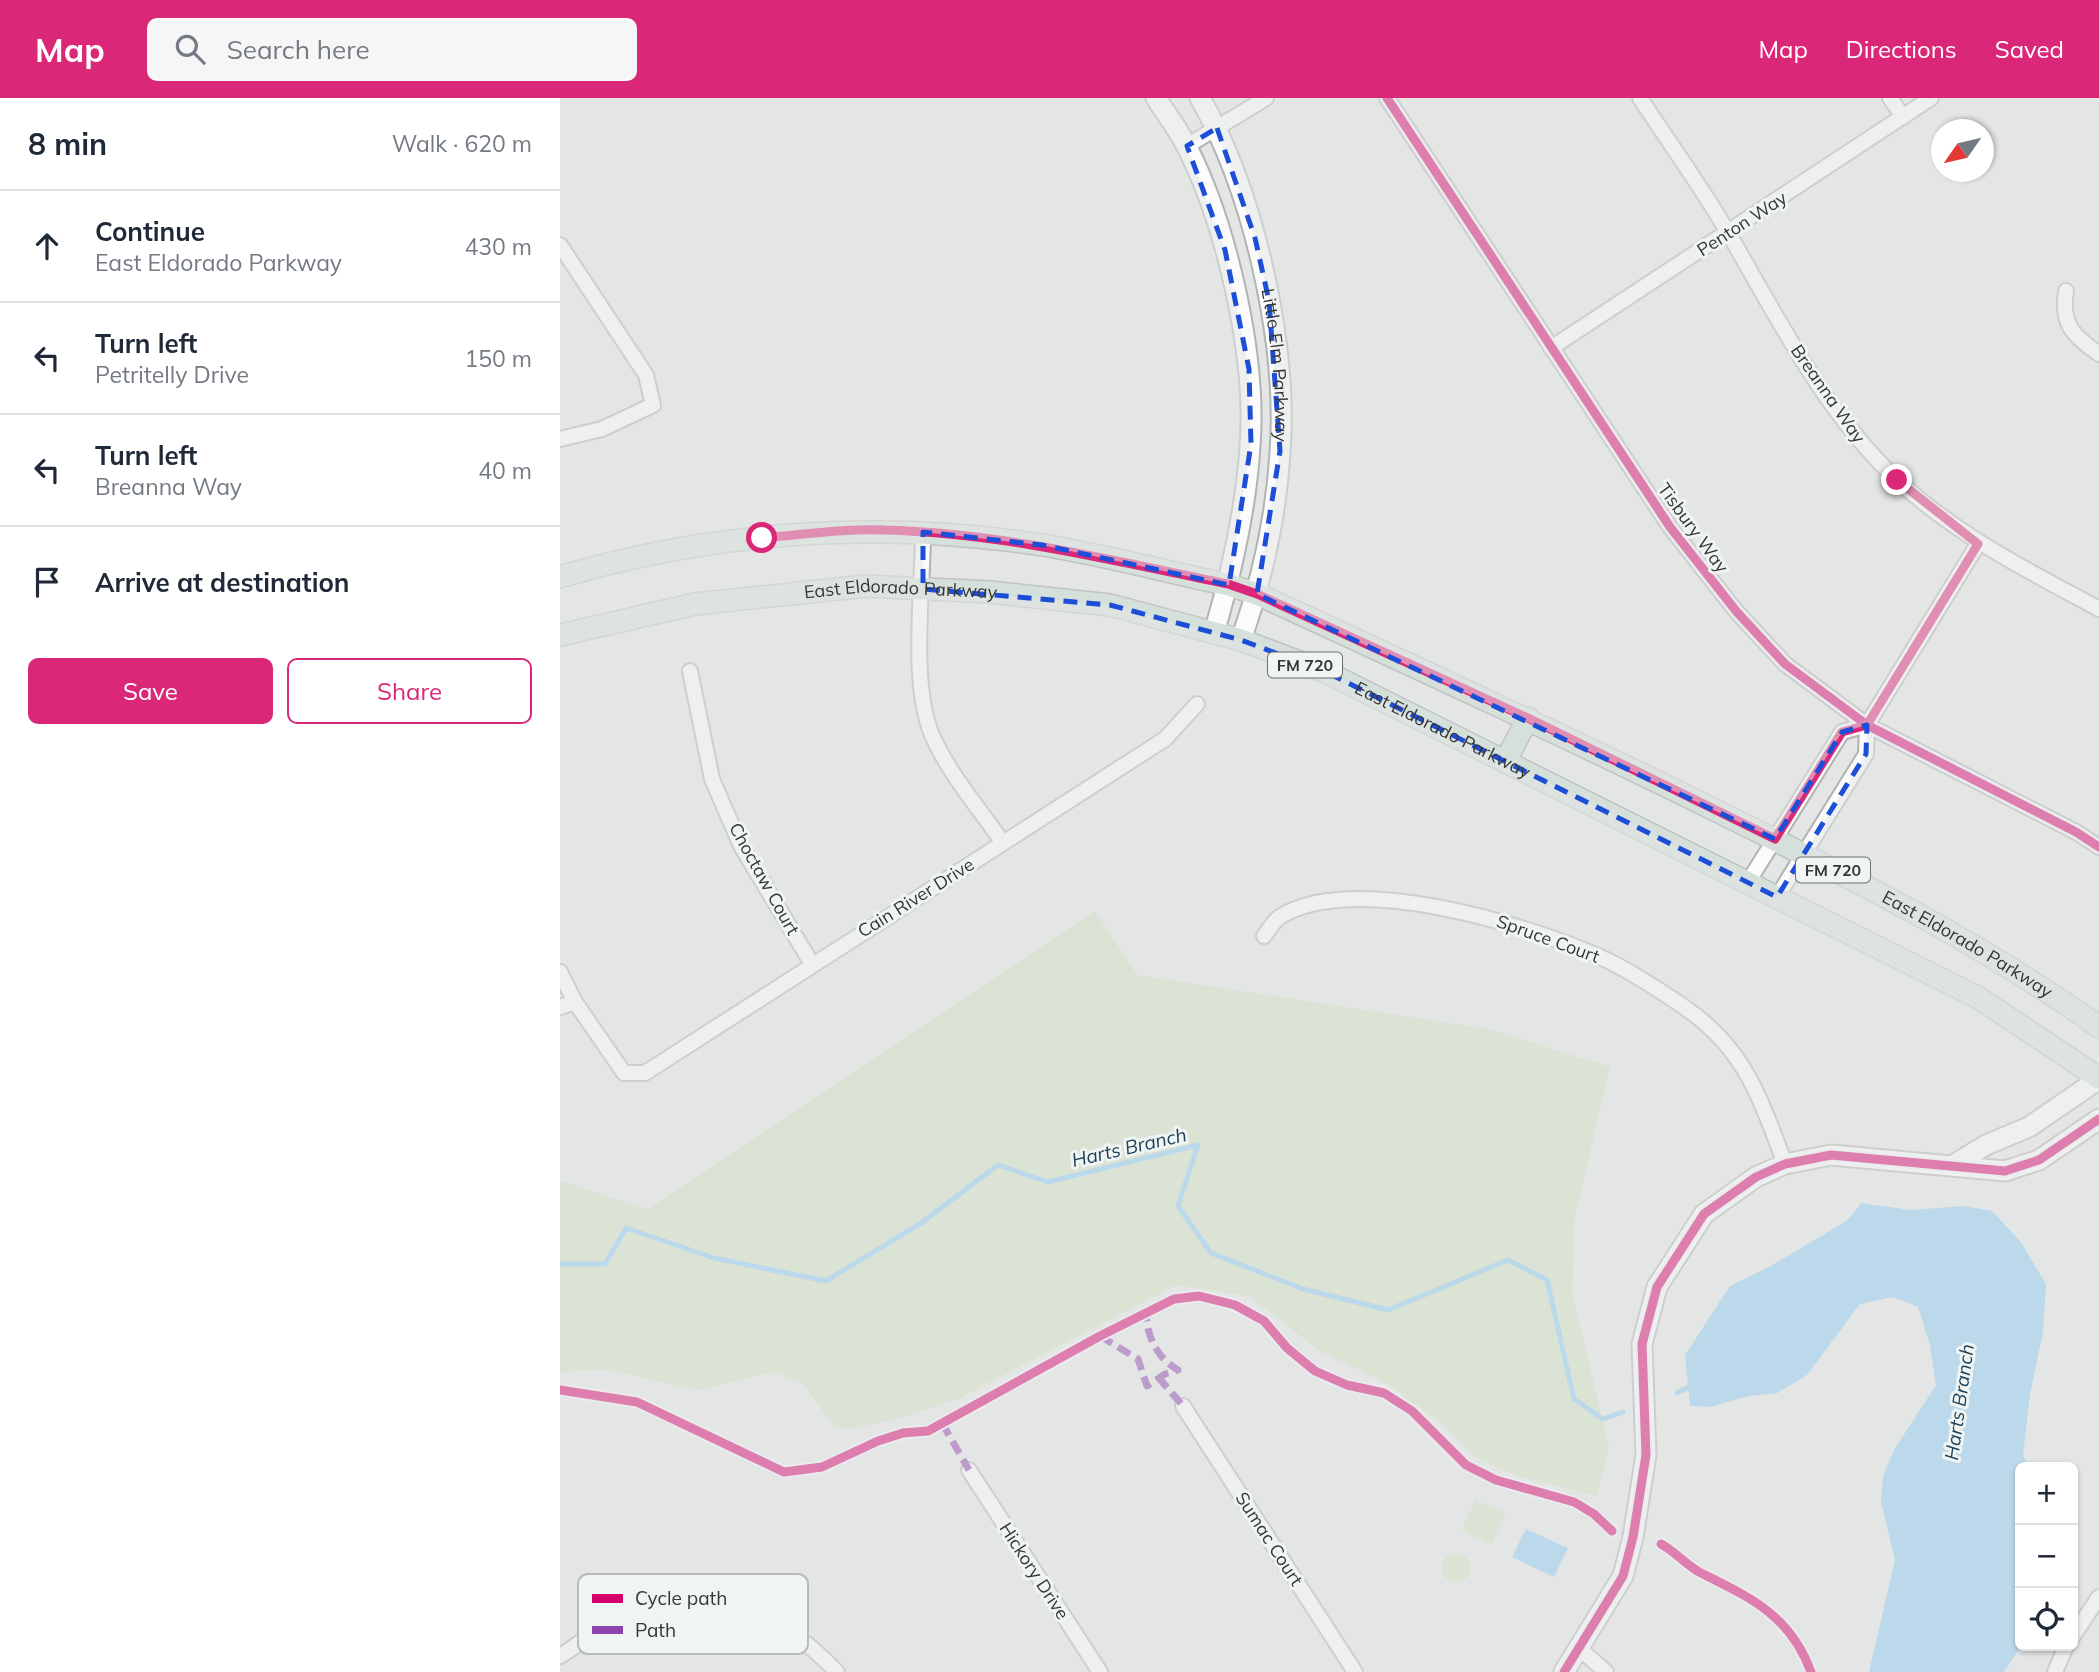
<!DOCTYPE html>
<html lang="en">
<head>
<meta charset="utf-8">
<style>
	body { margin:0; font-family:Mulish,sans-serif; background:#f6f6f7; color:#1f2937 }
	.controls { position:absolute; right:21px; bottom:21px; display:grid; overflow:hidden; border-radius:10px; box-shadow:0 2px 5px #0004 }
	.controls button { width:63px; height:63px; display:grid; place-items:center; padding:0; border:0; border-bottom:2px solid #e0e1e3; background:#fff; color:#1f2937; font:35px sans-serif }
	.compass { position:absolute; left:1371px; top:21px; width:63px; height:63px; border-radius:50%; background:#fff; box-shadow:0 2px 5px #0004; rotate:236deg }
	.stop { position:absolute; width:21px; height:21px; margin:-16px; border:5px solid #db2777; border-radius:50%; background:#fff }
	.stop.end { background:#db2777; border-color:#fff; box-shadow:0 2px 7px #0008 }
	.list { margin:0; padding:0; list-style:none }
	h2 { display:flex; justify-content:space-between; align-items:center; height:91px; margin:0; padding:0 28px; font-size:30px }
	h2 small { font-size:23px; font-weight:400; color:#747a83 }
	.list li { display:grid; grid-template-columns:46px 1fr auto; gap:21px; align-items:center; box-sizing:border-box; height:112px; padding:0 28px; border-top:2px solid #e0e1e3 }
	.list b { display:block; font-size:26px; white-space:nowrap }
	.list p { margin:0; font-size:23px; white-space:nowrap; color:#747a83 }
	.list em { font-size:23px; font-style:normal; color:#747a83 }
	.actions { display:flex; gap:14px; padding:21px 28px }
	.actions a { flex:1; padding:16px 0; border:2px solid #db2777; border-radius:10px; text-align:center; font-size:24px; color:#db2777 }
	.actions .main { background:#db2777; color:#fff }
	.icon { flex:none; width:38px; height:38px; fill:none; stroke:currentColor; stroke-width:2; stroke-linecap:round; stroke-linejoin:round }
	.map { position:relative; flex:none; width:1539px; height:1574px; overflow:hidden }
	header { display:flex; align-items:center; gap:42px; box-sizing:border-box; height:98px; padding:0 35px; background:#db2777; color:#fff }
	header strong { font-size:33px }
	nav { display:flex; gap:38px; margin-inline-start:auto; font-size:24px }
	.search { width:490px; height:63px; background:#f6f6f7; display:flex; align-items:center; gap:18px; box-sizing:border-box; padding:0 24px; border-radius:10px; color:#747a83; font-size:26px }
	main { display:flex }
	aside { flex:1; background:#fff }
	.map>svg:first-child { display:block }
</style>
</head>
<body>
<header>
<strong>Map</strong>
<div class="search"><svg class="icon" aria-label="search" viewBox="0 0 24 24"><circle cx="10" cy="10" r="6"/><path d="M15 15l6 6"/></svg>Search here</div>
<nav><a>Map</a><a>Directions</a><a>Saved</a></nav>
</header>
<main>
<aside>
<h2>8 min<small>Walk · 620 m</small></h2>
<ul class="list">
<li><svg class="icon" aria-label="ahead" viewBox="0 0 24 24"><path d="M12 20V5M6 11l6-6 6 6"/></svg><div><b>Continue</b><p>East Eldorado Parkway</p></div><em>430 m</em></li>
<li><svg class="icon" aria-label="left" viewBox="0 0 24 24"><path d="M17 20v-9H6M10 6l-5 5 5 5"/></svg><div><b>Turn left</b><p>Petritelly Drive</p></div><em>150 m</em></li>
<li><svg class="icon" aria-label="left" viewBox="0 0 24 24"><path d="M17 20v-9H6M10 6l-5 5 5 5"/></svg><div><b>Turn left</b><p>Breanna Way</p></div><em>40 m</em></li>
<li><svg class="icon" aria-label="arrive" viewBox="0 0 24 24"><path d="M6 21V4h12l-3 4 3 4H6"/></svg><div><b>Arrive at destination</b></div></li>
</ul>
<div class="actions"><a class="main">Save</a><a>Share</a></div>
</aside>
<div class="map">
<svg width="1539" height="1574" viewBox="0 0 1539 1574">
	<rect width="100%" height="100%" fill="#e3e6e5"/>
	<g fill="#d0dfc2">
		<polygon points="535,813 577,877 929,931 1050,969 1015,1119 1012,1196 1049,1348 1037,1398 962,1379 921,1363 881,1325 824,1284 758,1252 691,1199 616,1187 398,1301 344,1319 295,1330 274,1329 242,1284 212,1274 138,1292 44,1271 0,1274 0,1083 88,1111"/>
		<polygon points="915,1402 946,1415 931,1446 902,1432"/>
		<circle cx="896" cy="1470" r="14"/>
	</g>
	<g fill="#8ac9f0">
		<polygon points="1301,1105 1350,1112 1404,1108 1432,1113 1460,1143 1486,1186 1483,1234 1470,1296 1463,1358 1470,1369 1460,1369 1461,1548 1444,1574 1309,1574 1335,1462 1321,1404 1323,1378 1334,1352 1376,1287 1370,1247 1358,1209 1333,1199 1300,1206 1247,1277 1217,1295 1189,1298 1150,1309 1130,1308 1125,1257 1170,1188 1211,1168 1288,1122"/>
		<polygon points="966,1431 1008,1450 994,1479 952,1459"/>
	</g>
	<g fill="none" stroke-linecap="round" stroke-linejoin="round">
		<g stroke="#8ac9f0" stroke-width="5">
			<polyline points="0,1166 45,1166 66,1130 154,1160 266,1183 361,1125 438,1067 488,1084 638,1047 618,1108 651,1155 743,1191 828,1212 948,1162 987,1182 1014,1301 1043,1321 1063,1314"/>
			<polyline points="1117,1295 1132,1287"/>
		</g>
		<g stroke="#b2b4b4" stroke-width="18">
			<g id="street">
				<polyline points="827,0 1110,429 1176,513 1225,566 1307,627 1516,734 1539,749"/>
				<path d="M 1080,0 C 1110,46 1143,91 1170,138 C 1219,222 1263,311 1334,379 C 1394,436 1467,472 1539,511"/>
				<polyline points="1330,0 1343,19"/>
				<polyline points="627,48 706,0"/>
				<polyline points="0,147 86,277 93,307 42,331 0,341"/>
				<path d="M 1506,193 C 1501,226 1512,237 1539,256"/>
				<polyline points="991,250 1371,0"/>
				<path d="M 363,434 C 363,492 350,585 372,637 C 389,676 419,710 443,745"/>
				<polyline points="130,573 152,681 181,748 252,866"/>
				<polyline points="1188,784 1282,634 1307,627"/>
				<polyline points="1217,799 1306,656 1307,627 1418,446"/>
				<path d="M 704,838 C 709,832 714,822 721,818 C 794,774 966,826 1040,859 C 1066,870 1128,909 1148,928 C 1190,965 1206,1015 1225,1066"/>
				<polyline points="0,874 15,904 64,975 85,975 605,641 637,606"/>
				<polyline points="0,909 15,904"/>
				<polyline points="623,1308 795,1574"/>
				<polyline points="409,1372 540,1574"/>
				<polyline points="1513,1538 1539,1499"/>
				<polyline points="1020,1551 1046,1574"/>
				<path d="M 0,1558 C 18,1547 35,1532 54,1522 C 102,1500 172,1504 218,1527 C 241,1539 259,1556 277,1574"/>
				<polyline points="1495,1574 1506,1548"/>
			</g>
		</g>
		<g stroke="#b2b4b4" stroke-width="23">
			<g id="secondary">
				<path d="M 596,0 C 606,16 619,32 627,49 C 667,128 697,259 690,348 C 686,412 672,473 654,535"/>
				<path id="s1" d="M 640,0 C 694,94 728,246 720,355 C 716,419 702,482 681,542"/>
				<polyline points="1395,1066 1426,1047 1469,1029 1539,981"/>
				<polyline points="1004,1574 1063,1478 1073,1439 1086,1357 1082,1246 1097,1189 1144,1116 1196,1079 1225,1066 1271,1057 1445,1073 1479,1062 1539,1021"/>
			</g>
		</g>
		<g stroke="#c1c3c2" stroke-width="24">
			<g id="primary">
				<path id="s2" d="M 0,479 C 154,433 323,422 482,447 C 545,457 607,474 669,487 L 697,496 C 851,567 1005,638 1157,713 C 1288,778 1420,844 1539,929"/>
				<path id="s3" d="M 0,537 L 135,506 L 306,488 L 430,494 L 550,507 L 681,542 L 766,574 L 1417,899 L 1539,980"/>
				<polyline points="945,664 968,620"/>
			</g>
		</g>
		<use href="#street" stroke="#fbfbfb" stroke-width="14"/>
		<use href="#secondary" stroke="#fbfbfb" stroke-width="19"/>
		<use href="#primary" stroke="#d5e0db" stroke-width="21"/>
		<g stroke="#8e44ad" stroke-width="7" stroke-dasharray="14 7" stroke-linecap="butt">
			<path d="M 540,1238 L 578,1261 L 587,1288 L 605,1276 L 618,1272 C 597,1260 587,1239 586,1215"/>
			<polyline points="598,1279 623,1308"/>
			<polyline points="382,1325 409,1372"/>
		</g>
		<g stroke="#f0f4f3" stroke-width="13">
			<g id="cycleway">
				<polyline points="827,0 1110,429 1176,513 1225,566 1307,627 1516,734 1539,749"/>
				<polyline points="0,1292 77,1304 224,1374 262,1369 318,1343 343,1335 368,1333 540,1238 614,1201 639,1198 675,1207 704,1223 727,1250 755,1273 787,1287 824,1295 852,1313 906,1367 936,1382 1014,1404 1034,1416 1052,1433"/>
				<path d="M 1101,1446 C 1116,1454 1127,1468 1141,1475 C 1191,1500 1230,1517 1251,1574"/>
				<polyline points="1004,1574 1063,1478 1073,1439 1086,1357 1082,1246 1097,1189 1144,1116 1196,1079 1225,1066 1271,1057 1445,1073 1479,1062 1539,1021"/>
			</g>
		</g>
		<use href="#cycleway" stroke="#d6006c" stroke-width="9"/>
	</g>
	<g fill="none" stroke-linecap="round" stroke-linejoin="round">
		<path stroke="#db2777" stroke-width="9" d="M 202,440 C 242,437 285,430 325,432 C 442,435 555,463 668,486 L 697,496 L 968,620 L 1215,741 L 1282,634 L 1307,627 L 1418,446 L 1337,382"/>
	</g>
	<path d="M0 0H1539V1574H0ZM 657,30 L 695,140 L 709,203 L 720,353 L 697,496 L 1215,741 L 1282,634 L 1307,627 L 1306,656 L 1217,799 L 766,574 L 681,542 L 550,507 L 363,491 L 363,434 L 482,447 L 669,487 L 691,346 L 689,271 L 665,152 L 627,48 Z" fill="#e3e6e5" fill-opacity=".55" fill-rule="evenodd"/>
	<path fill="none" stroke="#1d4ed8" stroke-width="5" stroke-dasharray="14 9" stroke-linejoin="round" d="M 657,30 L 695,140 L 709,203 L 720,353 L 697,496 L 1215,741 L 1282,634 L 1307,627 L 1306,656 L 1217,799 L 766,574 L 681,542 L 550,507 L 363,491 L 363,434 L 482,447 L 669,487 L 691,346 L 689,271 L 665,152 L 627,48 Z"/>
	<g text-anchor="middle" stroke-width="6" stroke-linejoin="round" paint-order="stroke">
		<g fill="#f0f4f3" stroke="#6d706f" stroke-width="2">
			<rect x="708" y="554.5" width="74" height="25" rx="5"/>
			<rect x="1236" y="759.5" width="74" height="25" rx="5"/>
		</g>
		<g font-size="16" font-weight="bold" fill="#353736">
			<text x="745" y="573">FM 720</text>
			<text x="1273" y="778">FM 720</text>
		</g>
		<g font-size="18" fill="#353736" stroke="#f0f4f3">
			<text transform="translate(1182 126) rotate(-33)" y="6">Penton Way</text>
			<text dy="6" stroke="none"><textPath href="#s1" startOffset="280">Little Elm Parkway</textPath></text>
			<text transform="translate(1268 296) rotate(55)" y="6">Breanna Way</text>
			<text transform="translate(1133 430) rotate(54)" y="6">Tisbury Way</text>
			<text dy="6" stroke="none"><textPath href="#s3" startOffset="345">East Eldorado Parkway</textPath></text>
			<text dy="6" stroke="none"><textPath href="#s3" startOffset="912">East Eldorado Parkway</textPath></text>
			<text transform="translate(204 781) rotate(61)" y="6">Choctaw Court</text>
			<text transform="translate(356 800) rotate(-32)" y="6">Cain River Drive</text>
			<text transform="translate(988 841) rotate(20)" y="6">Spruce Court</text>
			<text dy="6" stroke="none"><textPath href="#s2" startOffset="1500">East Eldorado Parkway</textPath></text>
			<text transform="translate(709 1441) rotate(57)" y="6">Sumac Court</text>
			<text transform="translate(474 1473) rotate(57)" y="6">Hickory Drive</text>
		</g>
		<g font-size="19" font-style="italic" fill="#1c4159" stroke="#f0f4f3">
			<text transform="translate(569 1049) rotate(-13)" y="7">Harts Branch</text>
			<text transform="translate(1399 1304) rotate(-82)" y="7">Harts Branch</text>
		</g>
	</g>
	<rect x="18" y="1476" width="230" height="80" rx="10" fill="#f0f4f3" stroke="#b8bbba" stroke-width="2"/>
	<rect x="32" y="1496" width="31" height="9" fill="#d6006c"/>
	<rect x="32" y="1528" width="31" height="8" fill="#8e44ad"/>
	<g font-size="19" fill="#353736">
		<text x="75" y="1507">Cycle path</text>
		<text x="75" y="1539">Path</text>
	</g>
</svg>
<div class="controls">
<button>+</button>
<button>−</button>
<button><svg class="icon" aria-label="locate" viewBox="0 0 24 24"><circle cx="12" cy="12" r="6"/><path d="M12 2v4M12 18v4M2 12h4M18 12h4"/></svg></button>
</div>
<svg class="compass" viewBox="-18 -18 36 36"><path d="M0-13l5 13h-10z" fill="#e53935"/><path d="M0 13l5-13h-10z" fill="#747a83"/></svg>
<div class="stop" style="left:202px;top:440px"></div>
<div class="stop end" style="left:1337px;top:382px"></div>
</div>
</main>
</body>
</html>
